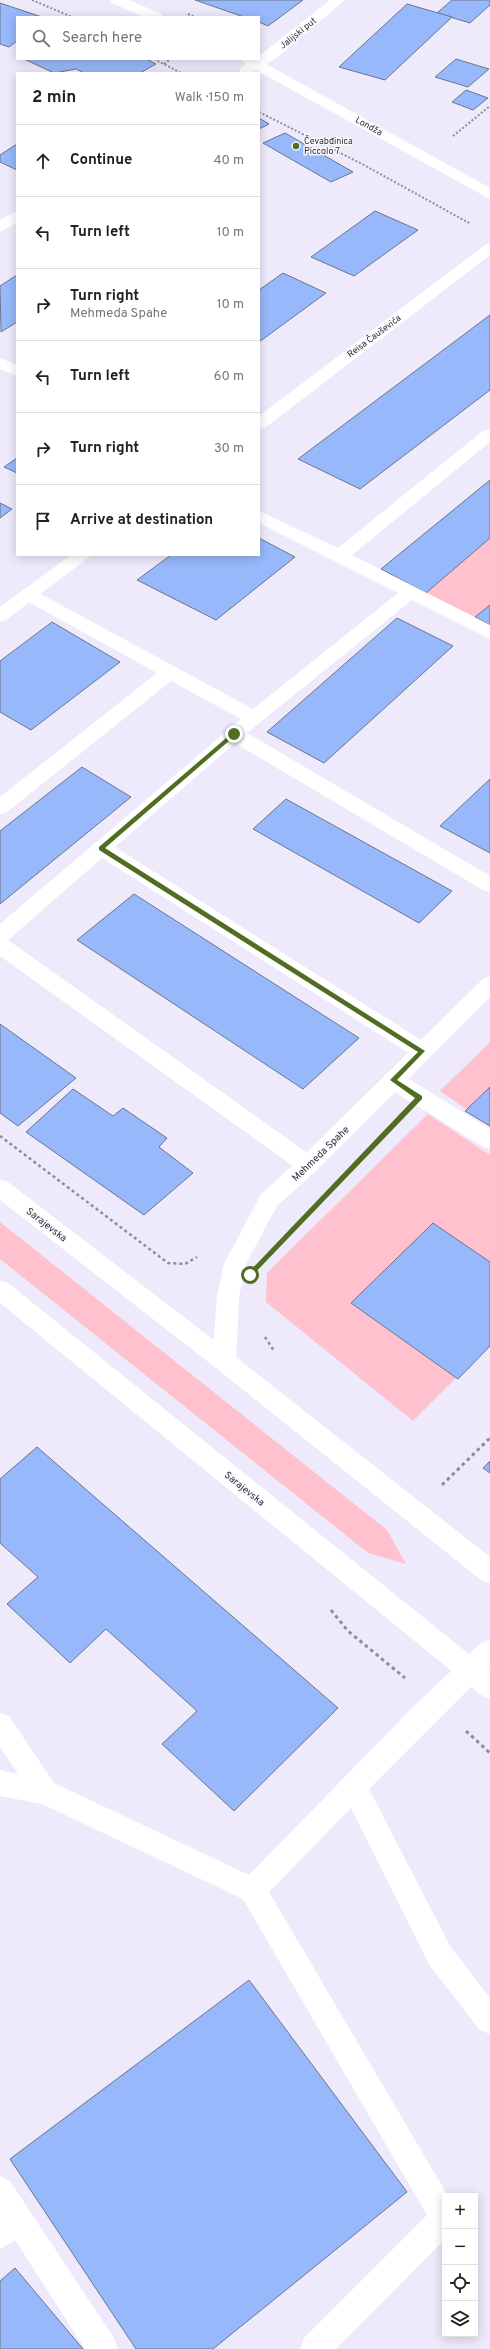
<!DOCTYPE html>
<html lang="en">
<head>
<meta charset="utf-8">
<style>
	body { margin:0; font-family:Overpass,sans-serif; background:#f2f2f2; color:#222 }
	.controls { position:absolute; right:12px; bottom:12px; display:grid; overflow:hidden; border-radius:0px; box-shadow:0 2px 10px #0003 }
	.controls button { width:36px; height:36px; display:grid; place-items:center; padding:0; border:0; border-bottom:1px solid #e0e0e0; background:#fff; color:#222; font:20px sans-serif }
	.stop { position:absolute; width:12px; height:12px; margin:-9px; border:3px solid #516d21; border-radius:50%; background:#fff }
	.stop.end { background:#516d21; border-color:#fff; box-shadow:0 1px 4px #0008 }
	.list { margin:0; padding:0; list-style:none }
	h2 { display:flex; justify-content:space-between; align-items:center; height:52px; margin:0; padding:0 16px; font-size:17px }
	h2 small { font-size:13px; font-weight:400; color:#767676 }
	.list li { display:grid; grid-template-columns:26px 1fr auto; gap:12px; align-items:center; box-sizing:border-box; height:72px; padding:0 16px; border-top:1px solid #e0e0e0 }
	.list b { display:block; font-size:15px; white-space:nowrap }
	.list p { margin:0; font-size:13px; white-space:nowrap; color:#767676 }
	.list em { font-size:13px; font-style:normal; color:#767676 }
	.icon { flex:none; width:22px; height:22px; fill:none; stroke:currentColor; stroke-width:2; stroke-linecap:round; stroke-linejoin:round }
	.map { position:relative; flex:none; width:490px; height:2349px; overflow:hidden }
	.search { position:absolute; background:#fff; box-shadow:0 2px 10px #0003; left:16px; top:16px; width:244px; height:44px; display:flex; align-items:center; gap:10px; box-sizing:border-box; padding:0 14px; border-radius:0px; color:#767676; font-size:15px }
	.panel { position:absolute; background:#fff; box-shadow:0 2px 10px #0003; left:16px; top:72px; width:244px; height:484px; border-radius:0px }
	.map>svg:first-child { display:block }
</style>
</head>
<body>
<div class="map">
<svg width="490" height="2349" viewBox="0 0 490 2349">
	<rect width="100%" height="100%" fill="#eeeafc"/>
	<g fill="#fec1cd">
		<polygon points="490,538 490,605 475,617 426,593"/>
		<polygon points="490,1042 490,1125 440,1091"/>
		<polygon points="428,1114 490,1155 490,1344 413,1421 266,1302 267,1273"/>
		<polygon points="0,1222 387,1530 406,1564 368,1553 0,1259"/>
	</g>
	<g fill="#97b8fa" stroke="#6d7688">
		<polygon points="195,0 303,0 268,26 259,22 259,17 244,17"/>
		<polygon points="452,0 490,0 490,5 470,23 437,13"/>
		<polygon points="0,3 42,17 17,17 17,41 9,47 0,44"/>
		<polygon points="407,4 452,17 385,80 339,67"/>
		<polygon points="24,59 146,59 156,64 140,73 84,73 76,69 54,73"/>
		<polygon points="456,59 489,69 468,87 435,77"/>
		<polygon points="466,90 488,98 473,110 452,102"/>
		<polygon points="259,118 269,124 259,129"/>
		<polygon points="285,133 353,172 331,182 263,143"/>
		<polygon points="17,144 17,170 0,162 0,155"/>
		<polygon points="375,211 418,230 354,276 311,257"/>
		<polygon points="283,273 326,293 259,342 259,290"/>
		<polygon points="17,275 17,322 1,332 0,286"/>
		<polygon points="490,315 490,390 360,489 298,459"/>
		<polygon points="17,458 17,473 4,467"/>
		<polygon points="490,480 490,538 426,593 381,569"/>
		<polygon points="0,503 12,509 0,518"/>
		<polygon points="259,538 295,557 216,620 137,580 171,555 259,555"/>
		<polygon points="490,605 490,625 475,617"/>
		<polygon points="397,618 453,646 324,763 267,732"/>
		<polygon points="52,622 120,662 31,730 0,712 0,661"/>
		<polygon points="82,767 131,797 0,904 0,831"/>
		<polygon points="490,779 490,853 440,826"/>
		<polygon points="286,799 452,891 419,923 253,829"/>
		<polygon points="134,894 359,1038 303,1089 77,940"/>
		<polygon points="0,1024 76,1078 18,1126 0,1113"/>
		<polygon points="490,1087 490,1126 465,1111"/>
		<polygon points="73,1089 113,1116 123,1108 167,1138 159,1147 193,1173 144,1215 26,1132"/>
		<polygon points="433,1223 490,1262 490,1346 458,1379 351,1303"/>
		<polygon points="37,1447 338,1708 234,1811 162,1744 197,1711 106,1629 70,1663 7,1604 38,1577 0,1543 0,1479"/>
		<polygon points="490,1461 490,1473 483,1468"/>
		<polygon points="249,1980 407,2192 213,2349 136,2349 10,2159"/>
		<polygon points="15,2268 83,2349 0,2349 0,2281"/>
	</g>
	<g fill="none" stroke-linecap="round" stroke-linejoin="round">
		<g stroke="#908d9a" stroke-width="2" stroke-dasharray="2 2" stroke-linecap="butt">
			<polyline points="32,0 72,17"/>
			<polyline points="188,14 195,17"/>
			<polyline points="154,59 181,73"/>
			<polyline points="164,64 171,59"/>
			<polyline points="259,112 364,165 469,223"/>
			<polyline points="453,136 490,106"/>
		</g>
		<g stroke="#908d9a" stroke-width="2.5" stroke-dasharray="3 3" stroke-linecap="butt">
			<polyline points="0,1136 168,1263 185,1264 197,1257"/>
			<polyline points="265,1337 274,1351"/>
		</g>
		<g stroke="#908d9a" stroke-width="3" stroke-dasharray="3.5 3.5" stroke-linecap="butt">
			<polyline points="442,1485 490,1438"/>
			<polyline points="331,1610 348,1631 405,1678"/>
			<polyline points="466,1731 490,1753"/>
		</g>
		<g fill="#fff" fill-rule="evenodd">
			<polygon points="0,358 17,365 17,376 0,369"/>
			<polygon points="490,429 490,442 352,555 490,625 490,639 412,600 247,733 490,876 490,892 483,890 235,743 115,847 429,1045 433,1051 429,1057 422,1059 415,1057 102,858 8,940 316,1159 319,1165 316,1171 308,1174 300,1171 0,956 0,924 241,719 171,681 7,812 0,814 0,797 157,673 23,599 20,595 23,591 29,589 35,591 253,709 398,593 259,523 259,511 338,548 484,430"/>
			<polygon points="393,1072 401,1074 490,1129 490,1149 482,1146 385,1086 382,1080 385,1074"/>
			<polygon points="490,1639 490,1668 369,1789 450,1946 490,1998 490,2034 480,2030 430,1966 351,1808 269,1892 448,2196 445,2196 445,2239 336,2349 300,2349 304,2338 427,2215 243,1899 42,1804 0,1796 0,1770 18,1774 0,1747 0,1713 9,1716 54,1783 249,1875 414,1706 481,1643"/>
			<polygon points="0,2176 10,2181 114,2338 118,2349 85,2349 15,2240 0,2249"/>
		</g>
		<g fill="#fff" fill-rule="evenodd">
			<polygon points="110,0 129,0 161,14 163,17 144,17 112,3"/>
			<polygon points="330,0 345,0 279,56 266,64 490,188 490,199 256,70 251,73 241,73 239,70 246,64 240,59 259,59 259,56"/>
			<polygon points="17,211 17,223 0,232 0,220"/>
			<polygon points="490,243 490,255 265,428 259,429 259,416 485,245"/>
			<polygon points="71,555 92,555 6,620 0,622 0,607"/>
			<polygon points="490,976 490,997 316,1171 277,1206 246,1264 239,1297 236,1361 232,1368 224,1371 216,1368 212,1361 217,1297 224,1264 261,1194 300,1159 483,979"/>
		</g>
		<g fill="#fff" fill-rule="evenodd">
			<polygon points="0,1179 8,1182 232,1354 490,1557 490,1583 481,1580 216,1368 0,1200"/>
			<polygon points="0,1281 8,1283 490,1671 490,1699 481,1695 0,1303"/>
		</g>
	</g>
	<polygon fill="#516d21" points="232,733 237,734 105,848 425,1051 397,1080 422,1096 422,1099 250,1278 248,1277 248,1273 415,1098 390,1080 418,1052 99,850 99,847"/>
	<circle fill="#516d21" stroke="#fbf9fe" stroke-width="1.5" cx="296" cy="146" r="4"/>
	<g text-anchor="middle" stroke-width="3" stroke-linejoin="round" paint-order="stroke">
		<g font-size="9" fill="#312f37" stroke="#fbf9fe">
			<text transform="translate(298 33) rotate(-39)" y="3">Jalijski put</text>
			<text transform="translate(369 126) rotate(29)" y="3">Londža</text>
			<text transform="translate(374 336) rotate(-37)" y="3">Reisa Čauševića</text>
		</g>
		<g font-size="9" fill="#312f37" stroke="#fbf9fe" text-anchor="start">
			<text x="304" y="144">Čevabđinica<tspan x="304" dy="10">Piccolo 7</tspan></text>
		</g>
		<g font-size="10" fill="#312f37" stroke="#fbf9fe">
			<text transform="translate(320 1153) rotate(-44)" y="4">Mehmeda Spahe</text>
			<text transform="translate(47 1224) rotate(38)" y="4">Sarajevska</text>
			<text transform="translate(245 1488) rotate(39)" y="4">Sarajevska</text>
		</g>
	</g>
</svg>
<div class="controls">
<button>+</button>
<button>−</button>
<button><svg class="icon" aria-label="locate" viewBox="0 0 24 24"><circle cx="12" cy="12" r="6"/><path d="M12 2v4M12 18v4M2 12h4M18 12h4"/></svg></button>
<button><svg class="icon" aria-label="layers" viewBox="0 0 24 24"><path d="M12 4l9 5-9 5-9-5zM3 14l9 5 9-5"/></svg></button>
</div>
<div class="stop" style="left:250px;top:1275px"></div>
<div class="stop end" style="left:234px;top:734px"></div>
<div class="search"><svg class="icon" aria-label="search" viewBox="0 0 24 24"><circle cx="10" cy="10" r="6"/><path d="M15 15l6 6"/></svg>Search here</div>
<section class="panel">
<h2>2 min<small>Walk · 150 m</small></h2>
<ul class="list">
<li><svg class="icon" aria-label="ahead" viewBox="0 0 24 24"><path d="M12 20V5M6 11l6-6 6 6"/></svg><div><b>Continue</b></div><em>40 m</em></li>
<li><svg class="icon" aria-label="left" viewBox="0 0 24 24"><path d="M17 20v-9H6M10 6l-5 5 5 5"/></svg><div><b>Turn left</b></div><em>10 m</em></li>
<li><svg class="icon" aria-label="right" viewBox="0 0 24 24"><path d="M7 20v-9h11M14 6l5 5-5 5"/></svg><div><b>Turn right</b><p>Mehmeda Spahe</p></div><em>10 m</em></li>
<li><svg class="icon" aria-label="left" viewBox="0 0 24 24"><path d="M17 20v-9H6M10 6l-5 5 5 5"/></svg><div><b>Turn left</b></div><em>60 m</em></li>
<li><svg class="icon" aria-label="right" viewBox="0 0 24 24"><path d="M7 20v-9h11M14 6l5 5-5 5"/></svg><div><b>Turn right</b></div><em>30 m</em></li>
<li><svg class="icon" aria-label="arrive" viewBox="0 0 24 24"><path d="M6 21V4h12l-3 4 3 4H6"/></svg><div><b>Arrive at destination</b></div></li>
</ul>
</section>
</div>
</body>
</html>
